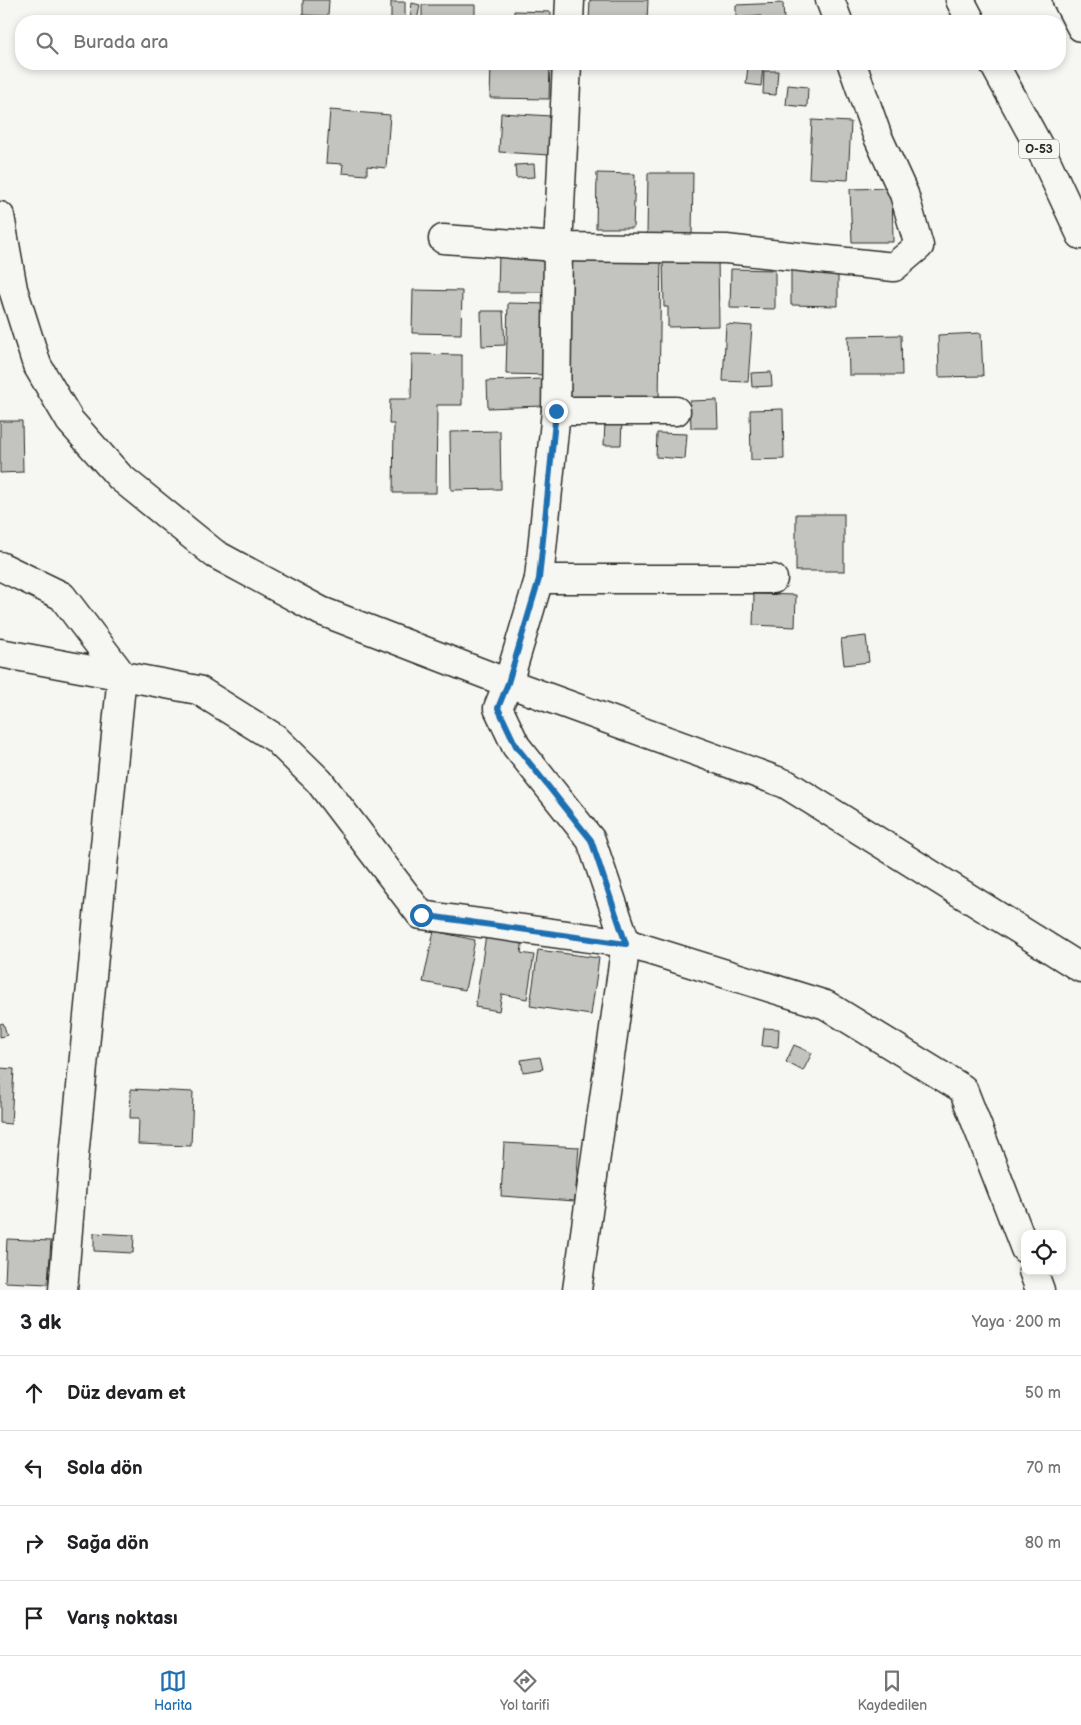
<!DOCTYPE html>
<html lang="tr">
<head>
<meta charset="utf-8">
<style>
	body { margin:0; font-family:"Balsamiq Sans",sans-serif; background:#f2f2f2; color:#202124 }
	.controls { position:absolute; right:15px; bottom:15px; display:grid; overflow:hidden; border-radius:10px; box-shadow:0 2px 8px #0003 }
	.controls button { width:45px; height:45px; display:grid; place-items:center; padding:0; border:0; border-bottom:1px solid #e0e0e0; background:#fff; color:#202124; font:25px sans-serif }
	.stop { position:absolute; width:15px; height:15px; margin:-11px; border:4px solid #1f6fb2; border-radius:50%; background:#fff }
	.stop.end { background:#1f6fb2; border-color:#fff; box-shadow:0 1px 5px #0008 }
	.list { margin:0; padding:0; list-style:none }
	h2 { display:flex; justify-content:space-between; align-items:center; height:65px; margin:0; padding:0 20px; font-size:21px }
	h2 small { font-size:16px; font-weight:400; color:#757577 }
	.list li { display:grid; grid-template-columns:32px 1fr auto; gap:15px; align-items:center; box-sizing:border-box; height:75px; padding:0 20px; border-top:1px solid #e0e0e0 }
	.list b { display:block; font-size:19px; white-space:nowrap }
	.list em { font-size:16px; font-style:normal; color:#757577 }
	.icon { flex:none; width:28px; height:28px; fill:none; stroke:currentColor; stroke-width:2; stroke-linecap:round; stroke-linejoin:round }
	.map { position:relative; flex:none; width:1081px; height:1290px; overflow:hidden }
	.search { position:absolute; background:#fff; box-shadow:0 2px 8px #0003; left:15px; right:15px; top:15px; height:55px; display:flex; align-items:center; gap:12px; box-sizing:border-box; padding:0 18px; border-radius:20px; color:#757577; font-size:19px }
	.sheet { height:365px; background:#fff }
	nav { display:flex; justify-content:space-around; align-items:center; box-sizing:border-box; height:70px; border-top:1px solid #e0e0e0; background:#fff; font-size:14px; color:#757577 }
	nav a { display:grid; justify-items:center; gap:2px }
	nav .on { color:#1f6fb2 }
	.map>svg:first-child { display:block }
</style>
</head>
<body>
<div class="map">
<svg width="1081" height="1290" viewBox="0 0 1081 1290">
	<rect width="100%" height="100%" fill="#f6f6f2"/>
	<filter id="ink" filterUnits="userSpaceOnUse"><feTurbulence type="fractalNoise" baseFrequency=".02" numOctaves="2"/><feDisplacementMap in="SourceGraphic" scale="10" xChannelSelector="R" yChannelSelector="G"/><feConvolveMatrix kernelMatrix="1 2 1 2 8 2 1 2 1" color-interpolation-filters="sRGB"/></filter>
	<g filter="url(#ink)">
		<g fill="#c3c3c0" stroke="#2b2b2b">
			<polygon points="303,0 329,0 328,16 303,15"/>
			<polygon points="590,0 648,0 647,21 589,21"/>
			<rect x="391" y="2" width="14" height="19"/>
			<polygon points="412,3 420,5 417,21 410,21"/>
			<polygon points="783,3 784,21 761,21 761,16 736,18 736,5"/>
			<rect x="422" y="5" width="53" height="16"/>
			<polygon points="514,11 551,12 551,21 514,21"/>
			<polygon points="491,64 550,64 549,99 490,98"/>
			<polygon points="748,66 763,68 761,86 746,84"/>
			<polygon points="764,71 778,71 776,95 763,94"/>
			<polygon points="788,85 808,87 807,107 786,105"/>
			<polygon points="330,110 390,115 386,168 367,166 367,175 342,173 343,164 326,163"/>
			<polygon points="501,113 551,116 549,155 499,152"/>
			<polygon points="812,120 851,122 848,180 809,178"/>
			<polygon points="534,164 535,177 516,178 515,165"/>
			<polygon points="597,173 635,174 633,228 596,228"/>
			<polygon points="648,173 693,173 692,236 647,236"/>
			<polygon points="892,188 893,242 852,242 850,189"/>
			<polygon points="499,252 552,254 552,292 498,292"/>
			<polygon points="567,252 661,253 659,404 565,403"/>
			<polygon points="718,256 719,326 668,327 668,307 664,307 663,257"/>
			<polygon points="731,269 775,270 775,309 730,308"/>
			<polygon points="791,269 838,270 838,306 791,305"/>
			<polygon points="413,290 462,291 461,334 412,333"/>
			<polygon points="508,303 549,304 548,375 506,374"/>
			<polygon points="481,311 503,311 505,345 482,346"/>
			<polygon points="726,324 752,326 748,382 723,381"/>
			<polygon points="981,333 983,376 939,377 938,335"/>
			<polygon points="901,335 902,375 849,375 848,336"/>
			<polygon points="412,354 462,355 462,405 437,405 436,493 393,493 394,424 389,424 390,399 411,399"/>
			<polygon points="771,372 772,386 752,387 751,373"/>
			<polygon points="542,379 543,406 488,408 487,381"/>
			<polygon points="717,400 718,428 691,428 690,401"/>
			<polygon points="783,409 784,459 751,460 750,410"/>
			<polygon points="605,420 622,420 621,445 604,445"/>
			<polygon points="0,421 22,421 23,472 0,473"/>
			<polygon points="500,431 501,489 451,490 450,432"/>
			<polygon points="657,433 687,434 685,459 656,457"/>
			<rect x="796" y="514" width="48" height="57"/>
			<polygon points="754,594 796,595 795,627 753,625"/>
			<polygon points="866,636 869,662 844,665 841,639"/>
			<polygon points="434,931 475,940 465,990 423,982"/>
			<polygon points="486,935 523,940 521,953 534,955 527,999 502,994 499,1011 475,1007"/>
			<polygon points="538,950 599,958 591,1015 530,1006"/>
			<polygon points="3,1023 7,1035 0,1037 0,1024"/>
			<polygon points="764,1028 779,1029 778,1047 762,1046"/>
			<polygon points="794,1045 812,1053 803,1071 786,1062"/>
			<polygon points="540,1057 543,1069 523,1072 521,1060"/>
			<polygon points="0,1068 14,1069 11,1124 0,1123"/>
			<polygon points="131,1089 193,1092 191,1146 138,1144 139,1118 130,1118"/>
			<polygon points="504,1143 579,1147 575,1201 501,1196"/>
			<polygon points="94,1233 134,1235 133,1253 94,1251"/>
			<polygon points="7,1239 51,1241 48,1284 5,1282"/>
		</g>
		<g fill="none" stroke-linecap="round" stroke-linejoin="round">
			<g stroke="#2b2b2b" stroke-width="31">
				<g id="street">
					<polyline points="830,0 838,21"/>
					<polyline points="569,21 570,0"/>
					<polyline points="567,64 558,247 556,411 539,579 508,683 498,708 516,746 591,840 626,943 577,1290"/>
					<polyline points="0,216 13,289 37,365 70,421 120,477 215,554 321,611 508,683 786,784 1081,968"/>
					<polyline points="443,239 558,247 726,249 894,267 919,246 904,194 877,135 852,64"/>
					<polyline points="556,411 676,411"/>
					<polyline points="0,566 62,596 122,675 74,1157 63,1290"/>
					<polyline points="539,579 773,579"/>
					<polyline points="0,653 198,690 275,738 319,781 421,915 626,943 826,1005 963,1089 1025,1249"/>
					<polyline points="1033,1271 1040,1290"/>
				</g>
			</g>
			<g stroke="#2b2b2b" stroke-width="31">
				<g id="highway">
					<polyline points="960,0 971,21"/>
					<polyline points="1067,0 1081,27"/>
					<polyline points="994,64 1045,158 1081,235"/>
				</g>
			</g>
			<use href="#street" stroke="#f6f6f2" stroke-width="28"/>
			<use href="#highway" stroke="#f6f6f2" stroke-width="28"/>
		</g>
	</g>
	<g fill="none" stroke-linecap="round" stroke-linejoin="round" filter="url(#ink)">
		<polyline stroke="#1f6fb2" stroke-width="6" points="421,915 626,944 591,840 516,746 498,708 508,683 539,579 556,411"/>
	</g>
	<g text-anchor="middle" stroke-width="5" stroke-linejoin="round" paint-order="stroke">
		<rect fill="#f6f6f2" stroke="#686867" stroke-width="1" x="1019" y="139.5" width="40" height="19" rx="4"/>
		<g font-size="12" font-weight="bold" fill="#2b2b2b">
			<text x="1039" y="153">O-53</text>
		</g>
	</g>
</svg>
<div class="controls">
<button><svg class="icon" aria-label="locate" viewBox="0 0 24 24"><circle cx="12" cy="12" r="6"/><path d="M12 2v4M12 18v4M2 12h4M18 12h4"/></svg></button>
</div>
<div class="stop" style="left:421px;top:915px"></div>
<div class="stop end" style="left:556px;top:411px"></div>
<div class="search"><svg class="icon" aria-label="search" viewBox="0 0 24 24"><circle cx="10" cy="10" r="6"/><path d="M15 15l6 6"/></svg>Burada ara</div>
</div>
<section class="sheet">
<h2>3 dk<small>Yaya · 200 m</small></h2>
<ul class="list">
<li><svg class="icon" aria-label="ahead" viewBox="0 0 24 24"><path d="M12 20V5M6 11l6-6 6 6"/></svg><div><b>Düz devam et</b></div><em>50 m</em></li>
<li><svg class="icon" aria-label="left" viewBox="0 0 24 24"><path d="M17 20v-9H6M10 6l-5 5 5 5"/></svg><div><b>Sola dön</b></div><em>70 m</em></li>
<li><svg class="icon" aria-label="right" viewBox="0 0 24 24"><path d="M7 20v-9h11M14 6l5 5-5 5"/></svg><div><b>Sağa dön</b></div><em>80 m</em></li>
<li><svg class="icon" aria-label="arrive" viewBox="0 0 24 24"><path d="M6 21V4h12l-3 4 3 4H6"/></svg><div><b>Varış noktası</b></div></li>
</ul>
</section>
<nav>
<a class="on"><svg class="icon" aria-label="map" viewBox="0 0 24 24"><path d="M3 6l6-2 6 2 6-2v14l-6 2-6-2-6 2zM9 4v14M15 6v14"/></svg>Harita</a>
<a><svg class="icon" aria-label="directions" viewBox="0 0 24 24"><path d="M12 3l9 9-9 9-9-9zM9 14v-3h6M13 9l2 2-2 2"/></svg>Yol tarifi</a>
<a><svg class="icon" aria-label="saved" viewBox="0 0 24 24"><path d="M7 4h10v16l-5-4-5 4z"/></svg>Kaydedilen</a>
</nav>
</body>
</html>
